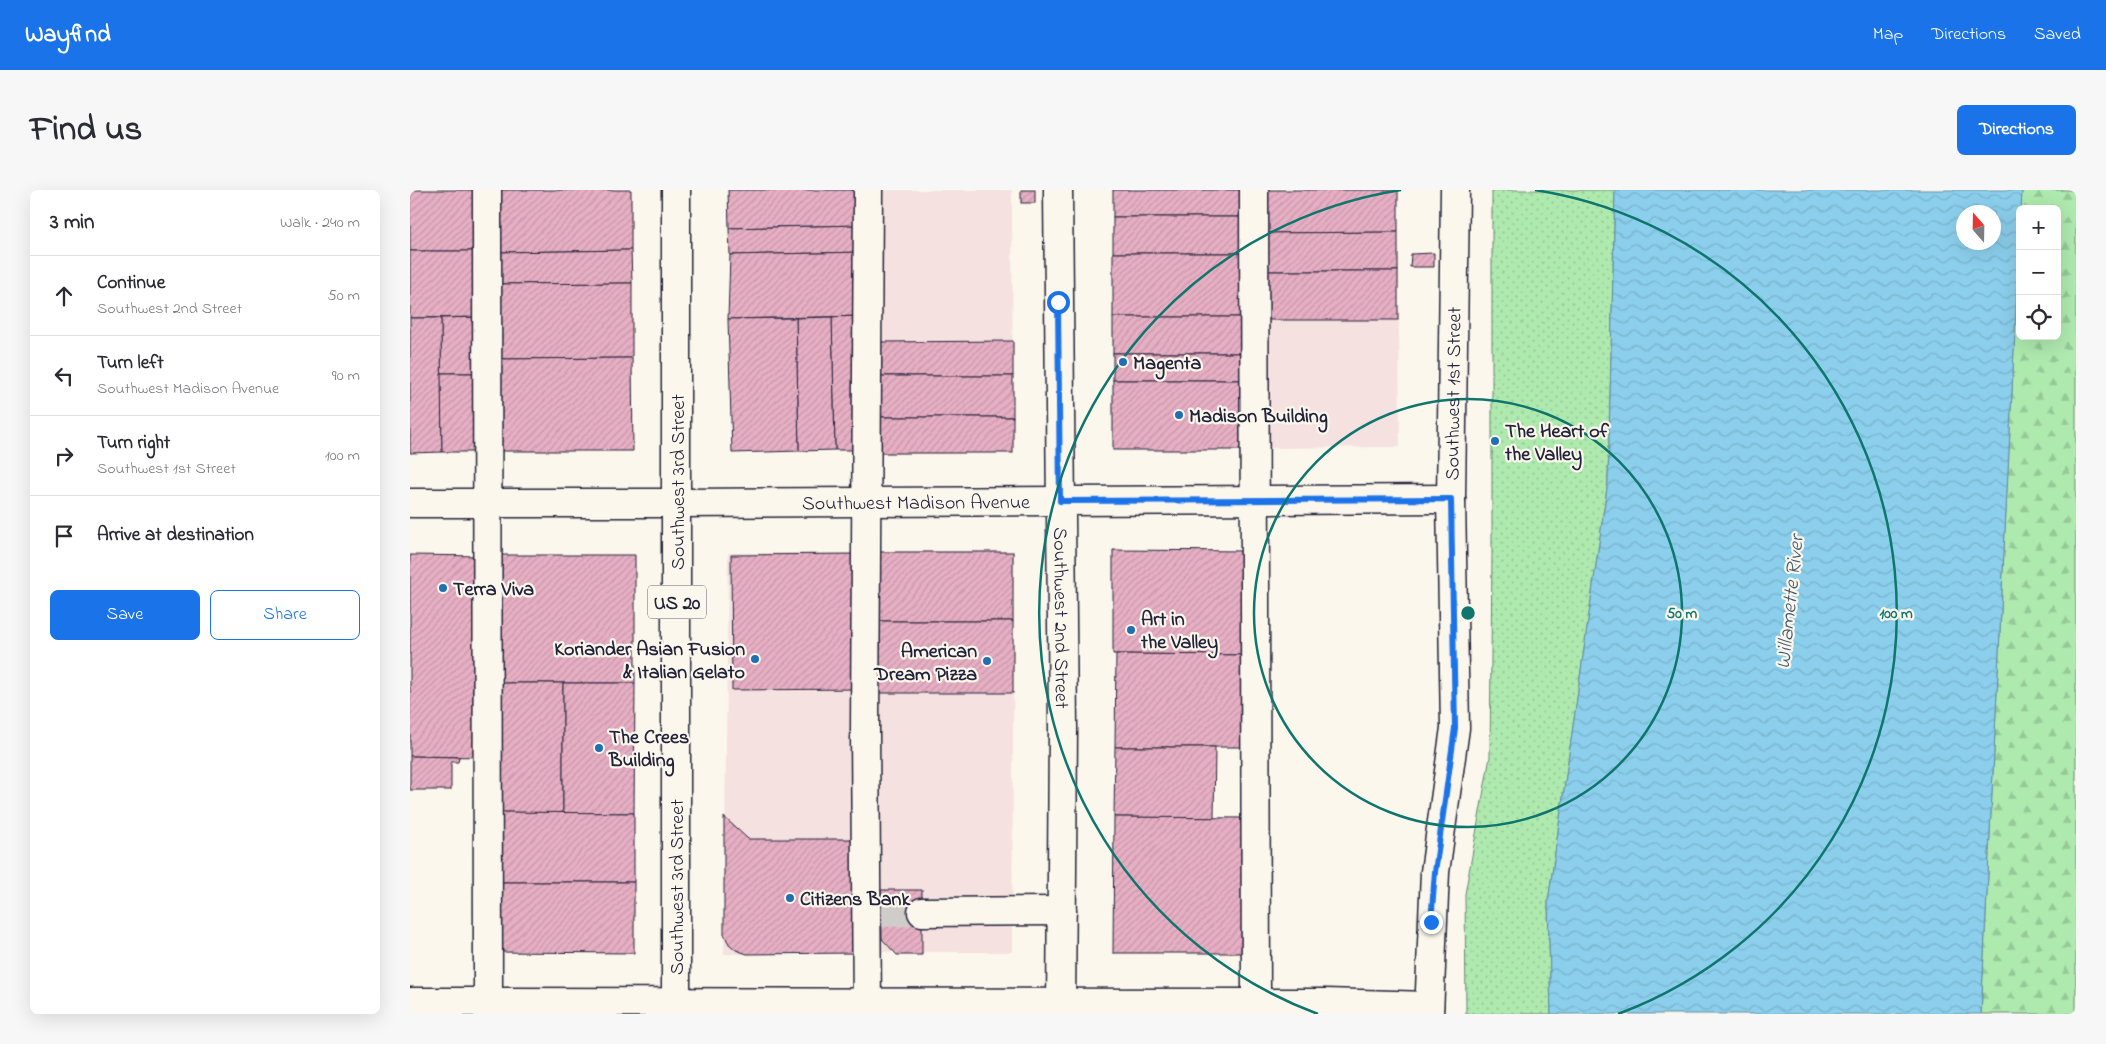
<!DOCTYPE html>
<html lang="en">
<head>
<meta charset="utf-8">
<style>
	body { margin:0; font-family:"Indie Flower",sans-serif; background:#f7f7f7; color:#2b2b33 }
	.controls { position:absolute; right:15px; top:15px; display:grid; overflow:hidden; border-radius:8px; box-shadow:0 5px 20px #0002 }
	.controls button { width:45px; height:45px; display:grid; place-items:center; padding:0; border:0; border-bottom:1px solid #e1e1e2; background:#fff; color:#2b2b33; font:25px sans-serif }
	.compass { position:absolute; left:1546px; top:15px; width:45px; height:45px; border-radius:50%; background:#fff; box-shadow:0 5px 20px #0002; rotate:340deg }
	.stop { position:absolute; width:15px; height:15px; margin:-11px; border:4px solid #1a73e8; border-radius:50%; background:#fff }
	.stop.end { background:#1a73e8; border-color:#fff; box-shadow:0 1px 5px #0008 }
	.list { margin:0; padding:0; list-style:none }
	h2 { display:flex; justify-content:space-between; align-items:center; height:65px; margin:0; padding:0 20px; font-size:21px }
	h2 small { font-size:16px; font-weight:400; color:#7c7c81 }
	.list li { display:grid; grid-template-columns:32px 1fr auto; gap:15px; align-items:center; box-sizing:border-box; height:80px; padding:0 20px; border-top:1px solid #e1e1e2 }
	.list b { display:block; font-size:19px; white-space:nowrap }
	.list p { margin:0; font-size:16px; white-space:nowrap; color:#7c7c81 }
	.list em { font-size:16px; font-style:normal; color:#7c7c81 }
	.actions { display:flex; gap:10px; padding:15px 20px }
	.actions a { flex:1; padding:11px 0; border:1px solid #1a73e8; border-radius:8px; text-align:center; font-size:18px; color:#1a73e8 }
	.actions .main { background:#1a73e8; color:#fff }
	.icon { flex:none; width:28px; height:28px; fill:none; stroke:currentColor; stroke-width:2; stroke-linecap:round; stroke-linejoin:round }
	.map { position:relative; flex:none; width:1666px; height:824px; overflow:hidden; border-radius:8px }
	header { display:flex; align-items:center; gap:30px; box-sizing:border-box; height:70px; padding:0 25px; background:#1a73e8; color:#fff }
	header strong { font-size:24px }
	nav { display:flex; gap:28px; margin-inline-start:auto; font-size:18px }
	.intro { display:flex; align-items:center; justify-content:space-between; box-sizing:border-box; height:120px; padding:0 30px }
	h1 { margin:0; font-size:35px }
	.button { padding:12px 22px; border-radius:8px; background:#1a73e8; color:#fff; font-size:18px; font-weight:700 }
	main { display:flex; gap:30px; padding:0 30px }
	aside { flex:1; background:#fff; border-radius:8px; box-shadow:0 5px 20px #0002 }
	.map>svg:first-child { display:block }
</style>
</head>
<body>
<header>
<strong>Wayfind</strong>
<nav><a>Map</a><a>Directions</a><a>Saved</a></nav>
</header>
<div class="intro"><h1>Find us</h1><a class="button">Directions</a></div>
<main>
<aside>
<h2>3 min<small>Walk · 240 m</small></h2>
<ul class="list">
<li><svg class="icon" aria-label="ahead" viewBox="0 0 24 24"><path d="M12 20V5M6 11l6-6 6 6"/></svg><div><b>Continue</b><p>Southwest 2nd Street</p></div><em>50 m</em></li>
<li><svg class="icon" aria-label="left" viewBox="0 0 24 24"><path d="M17 20v-9H6M10 6l-5 5 5 5"/></svg><div><b>Turn left</b><p>Southwest Madison Avenue</p></div><em>90 m</em></li>
<li><svg class="icon" aria-label="right" viewBox="0 0 24 24"><path d="M7 20v-9h11M14 6l5 5-5 5"/></svg><div><b>Turn right</b><p>Southwest 1st Street</p></div><em>100 m</em></li>
<li><svg class="icon" aria-label="arrive" viewBox="0 0 24 24"><path d="M6 21V4h12l-3 4 3 4H6"/></svg><div><b>Arrive at destination</b></div></li>
</ul>
<div class="actions"><a class="main">Save</a><a>Share</a></div>
</aside>
<div class="map">
<svg width="1666" height="824" viewBox="0 0 1666 824">
	<defs>
		<pattern id="forest-firs" width="22" height="20" patternUnits="userSpaceOnUse" patternTransform="scale(1.25)"><rect width="22" height="20" fill="#aee9ae"/><path d="M5 1l3.5 6h-7zM16 11l3.5 6h-7z" fill="#95c897"/></pattern>
		<pattern id="park-dots" width="8" height="8" patternUnits="userSpaceOnUse" patternTransform="scale(1.25)"><rect width="8" height="8" fill="#aee9ae"/><path d="M2 2h.1M6 6h.1" fill="none" stroke="#95c897" stroke-width="1.8" stroke-linecap="round"/></pattern>
		<pattern id="water-waves" width="16" height="10" patternUnits="userSpaceOnUse" patternTransform="scale(1.25)"><rect width="16" height="10" fill="#8bcfec"/><path d="M0 5q4-4 8 0t8 0" fill="none" stroke="#78b1cb"/></pattern>
		<pattern id="building-hatch" width="6" height="6" patternUnits="userSpaceOnUse" patternTransform="scale(1.25)"><rect width="6" height="6" fill="#e7afc3"/><path d="M-1 1l2-2M0 6l6-6M5 7l2-2" fill="none" stroke="#c696a8"/></pattern>
	</defs>
	<rect width="100%" height="100%" fill="#fbf7ec"/>
	<filter id="ink" filterUnits="userSpaceOnUse"><feTurbulence type="fractalNoise" baseFrequency=".02" numOctaves="2"/><feDisplacementMap in="SourceGraphic" scale="10" xChannelSelector="R" yChannelSelector="G"/><feConvolveMatrix kernelMatrix="1 2 1 2 8 2 1 2 1" color-interpolation-filters="sRGB"/></filter>
	<g filter="url(#ink)">
		<g fill="#f5e1e0">
			<polygon points="465,0 602,0 603,263 467,264"/>
			<polygon points="851,0 988,0 990,257 852,258"/>
			<polygon points="464,361 604,361 602,762 471,762"/>
			<polygon points="318,363 451,363 449,763 314,764"/>
		</g>
		<polygon fill="url(#forest-firs)" stroke="#688674" points="1612,0 1666,0 1666,824 1571,824 1610,36 1610,146 1647,146 1647,19 1611,19"/>
		<polygon fill="url(#park-dots)" stroke="#688674" points="1082,0 1205,0 1198,291 1138,712 1141,824 1056,824 1055,704 1080,567 1082,364"/>
		<path fill="url(#water-waves)" stroke="#618aa5" fill-rule="evenodd" d="M 1205,0 L 1612,0 L 1571,824 L 1141,824 L 1138,712 L 1198,291 ZM 1554,22 L 1584,22 L 1584,52 L 1554,52 Z"/>
		<g fill="url(#building-hatch)" stroke="#22223b">
			<polygon points="0,0 71,0 72,61 0,61"/>
			<polygon points="87,0 221,0 221,60 87,62"/>
			<polygon points="318,0 451,0 451,35 319,38"/>
			<rect x="611" y="0" width="14" height="13"/>
			<rect x="703" y="0" width="133" height="27"/>
			<polygon points="853,0 988,0 988,42 852,43"/>
			<rect x="703" y="27" width="133" height="36"/>
			<polygon points="451,35 452,62 320,65 319,38"/>
			<polygon points="988,42 988,81 852,81 852,43"/>
			<polygon points="221,60 222,93 87,94 87,62"/>
			<polygon points="0,61 72,61 72,127 0,128"/>
			<polygon points="452,62 450,126 318,129 320,65"/>
			<rect x="703" y="63" width="133" height="64"/>
			<polygon points="1024,63 1024,77 1000,77 1001,64"/>
			<rect x="852" y="81" width="136" height="49"/>
			<polygon points="222,93 222,168 88,169 87,94"/>
			<polygon points="450,126 453,260 425,260 422,127"/>
			<polygon points="72,127 73,183 31,183 31,128"/>
			<polygon points="422,127 425,260 389,261 386,128"/>
			<rect x="703" y="127" width="133" height="36"/>
			<polygon points="0,128 31,128 32,262 0,263"/>
			<polygon points="386,128 389,261 322,263 318,129"/>
			<polygon points="603,151 603,186 467,186 467,152"/>
			<rect x="703" y="163" width="133" height="27"/>
			<polygon points="222,168 223,261 88,261 88,169"/>
			<polygon points="31,183 73,183 73,262 32,262"/>
			<rect x="467" y="186" width="136" height="41"/>
			<rect x="703" y="190" width="133" height="70"/>
			<rect x="467" y="227" width="136" height="36"/>
			<polygon points="703,360 838,361 837,465 703,464"/>
			<rect x="466" y="362" width="137" height="69"/>
			<polygon points="451,364 451,499 322,500 321,365"/>
			<polygon points="0,365 74,366 73,567 0,566"/>
			<polygon points="85,365 225,365 225,493 86,493"/>
			<rect x="466" y="431" width="137" height="72"/>
			<polygon points="706,464 837,465 835,557 705,557"/>
			<polygon points="86,493 153,493 153,623 85,622"/>
			<polygon points="153,493 225,493 224,623 153,623"/>
			<polygon points="705,557 805,557 804,628 704,627"/>
			<polygon points="0,566 49,567 48,572 41,572 41,600 0,600"/>
			<polygon points="85,622 224,623 224,692 85,692"/>
			<polygon points="314,627 338,649 446,649 445,763 337,764 326,760 319,754 314,744"/>
			<polygon points="704,627 836,628 835,763 703,763"/>
			<polygon points="85,692 224,692 224,763 85,762"/>
			<polygon points="471,700 512,700 512,765 487,765 472,749"/>
		</g>
		<g fill="none" stroke-linecap="round" stroke-linejoin="round">
			<polyline stroke="#d0ccc9" stroke-width="28" stroke-dasharray="28 14" stroke-linecap="butt" points="472,723 512,722"/>
			<g stroke="#22223b" stroke-width="31">
				<g id="minor">
					<polyline points="77,0 78,824"/>
					<path id="s1" d="M 648,0 L 653,538 L 651,824"/>
					<polyline points="844,0 846,813"/>
					<path id="s2" d="M 267,313 L 1041,309"/>
					<polyline points="512,722 652,721"/>
					<polyline points="0,812 915,813 1019,816"/>
					<polyline points="457,824 455,540 458,0"/>
					<path id="s3" d="M 1019,824 L 1025,682 L 1045,538 L 1041,309 L 1045,0"/>
				</g>
			</g>
			<g stroke="#22223b" stroke-width="31">
				<polyline id="major" points="0,313 267,313"/>
			</g>
			<g stroke="#22223b" stroke-width="31">
				<polyline id="highway" points="266,824 266,0"/>
			</g>
			<use href="#minor" stroke="#fbf7ec" stroke-width="28"/>
			<use href="#major" stroke="#fbf7ec" stroke-width="28"/>
			<use href="#highway" stroke="#fbf7ec" stroke-width="28"/>
		</g>
	</g>
	<g fill="none" stroke-linecap="round" stroke-linejoin="round" filter="url(#ink)">
		<polyline stroke="#1a73e8" stroke-width="6" points="648,112 650,311 1041,309 1045,538 1025,682 1021,732"/>
	</g>
	<g fill="none" stroke="#0f766e" stroke-width="2.5">
		<circle cx="1058" cy="423" r="214"/>
		<path d="M908 824A428 428 0 0 1 991 0M1125 0A428 428 0 0 1 1208 824"/>
	</g>
	<g fill="#1f6fb2" stroke="#fbf7ec" stroke-width="2">
		<circle cx="713" cy="172" r="5"/>
		<circle cx="769" cy="225" r="5"/>
		<circle cx="1085" cy="251" r="5"/>
		<circle cx="33" cy="398" r="5"/>
		<circle cx="721" cy="440" r="5"/>
		<circle cx="345" cy="469" r="5"/>
		<circle cx="577" cy="471" r="5"/>
		<circle cx="189" cy="558" r="5"/>
		<circle cx="380" cy="708" r="5"/>
	</g>
	<g text-anchor="middle" stroke-width="4.5" stroke-linejoin="round" paint-order="stroke">
		<rect fill="#fbf7ec" stroke="#636270" stroke-width="1" x="238" y="395.5" width="58" height="33" rx="4"/>
		<g font-size="19" font-weight="bold" fill="#22223b">
			<text x="267" y="419">US 20</text>
		</g>
		<g font-size="20" font-weight="bold" fill="#22223b" stroke="#fbf7ec" text-anchor="start">
			<text x="723" y="179">Magenta</text>
			<text x="779" y="232">Madison Building</text>
			<text x="1095" y="247">The Heart of<tspan x="1095" dy="23">the Valley</tspan></text>
			<text x="43" y="405">Terra Viva</text>
			<text x="731" y="435">Art in<tspan x="731" dy="23">the Valley</tspan></text>
			<text x="335" y="465" text-anchor="end">Koriander Asian Fusion<tspan x="335" dy="23">&amp; Italian Gelato</tspan></text>
			<text x="567" y="467" text-anchor="end">American<tspan x="567" dy="23">Dream Pizza</tspan></text>
			<text x="199" y="553">The Crees<tspan x="199" dy="23">Building</tspan></text>
			<text x="390" y="715">Citizens Bank</text>
		</g>
		<g font-size="20" fill="#22223b" stroke="#fbf7ec">
			<text dy="7" stroke="none"><textPath href="#s3" startOffset="622">Southwest 1st Street</textPath></text>
			<text transform="translate(267 292) rotate(-90)" y="7">Southwest 3rd Street</text>
			<text dy="7" stroke="none"><textPath href="#s2" startOffset="239">Southwest Madison Avenue</textPath></text>
			<text dy="7" stroke="none"><textPath href="#s1" startOffset="428">Southwest 2nd Street</textPath></text>
			<text transform="translate(266 697) rotate(-90)" y="7">Southwest 3rd Street</text>
		</g>
		<g font-size="21" font-style="italic" fill="#425670" stroke="#fbf7ec">
			<text transform="translate(1379 412) rotate(-84)" y="7">Willamette River</text>
		</g>
	</g>
	<circle cx="1058" cy="423" r="8" fill="#0f766e" stroke="#fbf7ec" stroke-width="2.5"/>
	<g font-size="15" text-anchor="middle" font-weight="bold" fill="#0f766e" stroke="#fbf7ec" stroke-width="4.5" stroke-linejoin="round" paint-order="stroke">
		<text x="1272" y="428">50 m</text>
		<text x="1486" y="428">100 m</text>
	</g>
</svg>
<div class="controls">
<button>+</button>
<button>−</button>
<button><svg class="icon" aria-label="locate" viewBox="0 0 24 24"><circle cx="12" cy="12" r="6"/><path d="M12 2v4M12 18v4M2 12h4M18 12h4"/></svg></button>
</div>
<svg class="compass" viewBox="-18 -18 36 36"><path d="M0-13l5 13h-10z" fill="#e53935"/><path d="M0 13l5-13h-10z" fill="#7c7c81"/></svg>
<div class="stop" style="left:648px;top:112px"></div>
<div class="stop end" style="left:1021px;top:732px"></div>
</div>
</main>
</body>
</html>
